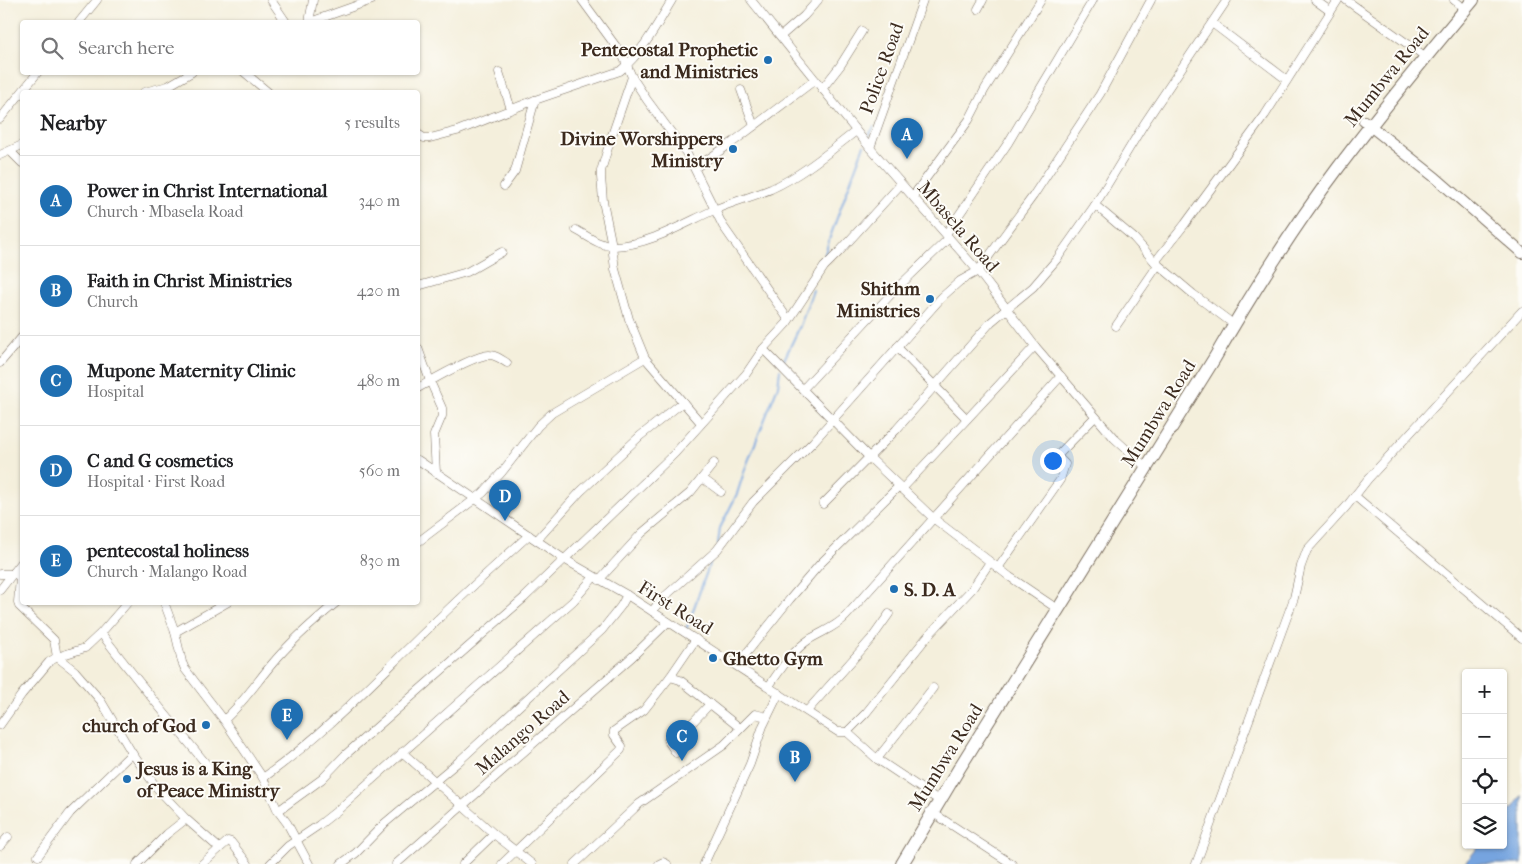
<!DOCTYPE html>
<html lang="en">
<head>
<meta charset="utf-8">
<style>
	body { margin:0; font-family:"IM FELL French Canon",serif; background:#f6f6f6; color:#202124 }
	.controls { position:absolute; right:15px; bottom:15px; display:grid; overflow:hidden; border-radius:5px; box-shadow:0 1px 4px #0004 }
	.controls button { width:45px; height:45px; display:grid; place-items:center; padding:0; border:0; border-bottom:1px solid #e0e0e0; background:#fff; color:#202124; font:25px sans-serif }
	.you { position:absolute; left:1052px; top:460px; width:18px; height:18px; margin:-12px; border:4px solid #fff; border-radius:50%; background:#1a73e8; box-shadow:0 0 0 8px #1a73e833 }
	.badge { display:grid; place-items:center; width:32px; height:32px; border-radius:50%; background:#1f6fb2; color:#fff; font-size:16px; font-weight:700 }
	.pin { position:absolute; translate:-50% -41px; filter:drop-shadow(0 1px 2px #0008) }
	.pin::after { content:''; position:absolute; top:26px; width:18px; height:15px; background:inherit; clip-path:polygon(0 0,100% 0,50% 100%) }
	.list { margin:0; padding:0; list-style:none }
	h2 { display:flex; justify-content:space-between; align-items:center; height:65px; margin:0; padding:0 20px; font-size:21px }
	h2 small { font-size:16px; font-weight:400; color:#757577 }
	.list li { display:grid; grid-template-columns:32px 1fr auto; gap:15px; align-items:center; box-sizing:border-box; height:90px; padding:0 20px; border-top:1px solid #e0e0e0 }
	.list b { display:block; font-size:19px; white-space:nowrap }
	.list p { margin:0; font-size:16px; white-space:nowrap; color:#757577 }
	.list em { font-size:16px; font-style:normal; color:#757577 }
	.icon { flex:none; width:28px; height:28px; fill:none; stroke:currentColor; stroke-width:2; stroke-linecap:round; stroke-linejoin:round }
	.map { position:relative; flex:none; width:1522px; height:864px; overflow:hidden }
	.search { position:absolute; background:#fff; box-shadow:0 1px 4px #0004; left:20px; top:20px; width:400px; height:55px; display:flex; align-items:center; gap:12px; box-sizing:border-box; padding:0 18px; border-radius:5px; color:#757577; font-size:19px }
	.panel { position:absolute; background:#fff; box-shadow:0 1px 4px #0004; left:20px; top:90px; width:400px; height:515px; border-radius:5px }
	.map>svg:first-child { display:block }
</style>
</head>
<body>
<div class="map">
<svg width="1522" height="864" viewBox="0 0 1522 864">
	<rect width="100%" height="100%" fill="#fdfcf7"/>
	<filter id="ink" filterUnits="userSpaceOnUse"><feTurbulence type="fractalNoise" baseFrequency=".02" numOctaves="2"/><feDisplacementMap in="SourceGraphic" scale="10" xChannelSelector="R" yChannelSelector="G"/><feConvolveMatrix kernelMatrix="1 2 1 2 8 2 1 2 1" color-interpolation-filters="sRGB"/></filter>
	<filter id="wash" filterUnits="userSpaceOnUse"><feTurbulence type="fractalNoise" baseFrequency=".0096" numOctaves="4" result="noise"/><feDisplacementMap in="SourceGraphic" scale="20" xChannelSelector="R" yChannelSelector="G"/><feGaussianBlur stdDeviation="1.12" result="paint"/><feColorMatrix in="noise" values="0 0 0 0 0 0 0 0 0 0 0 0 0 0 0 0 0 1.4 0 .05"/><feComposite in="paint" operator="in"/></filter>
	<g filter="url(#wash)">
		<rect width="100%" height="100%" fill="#f4efdc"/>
		<polygon fill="#76a4df" stroke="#58677e" points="1522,795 1522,864 1464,864 1480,845 1503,845 1503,816 1513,808"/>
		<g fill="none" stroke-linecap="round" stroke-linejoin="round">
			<g stroke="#76a4df" stroke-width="2">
				<polyline points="867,138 874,127"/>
				<polyline points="826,260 825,254 830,237 864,145"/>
				<polyline points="782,364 800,326 813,290"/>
				<polyline points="718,544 720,528 737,494 745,469 778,386 780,370"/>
				<polyline points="686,630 711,560"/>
			</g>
		</g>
	</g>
	<g filter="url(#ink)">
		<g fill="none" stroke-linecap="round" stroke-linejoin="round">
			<g stroke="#7c6f60" stroke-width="9">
				<g id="minor">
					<polyline points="271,0 286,22"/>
					<polyline points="582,0 623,56 632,77 647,100 687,154 723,226 788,319"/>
					<polyline points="751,0 870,148 978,271 1035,346 1114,438 1147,468"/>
					<polyline points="1315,0 1330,11"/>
					<polyline points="1346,0 1426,57"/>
					<polyline points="1454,0 1459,4"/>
					<polyline points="978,9 983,0"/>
					<polyline points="79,22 97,0"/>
					<polyline points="309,22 313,0"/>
					<polyline points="310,22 372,0"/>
					<polyline points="1212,23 1287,80"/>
					<polyline points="781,36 804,16 818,0"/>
					<polyline points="244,72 268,92"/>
					<polyline points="499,72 511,109"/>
					<polyline points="632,77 610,141 601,171 601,177 603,201 612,246 615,269 629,319 645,358"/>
					<polyline points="822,89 840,66 862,31"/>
					<polyline points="741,90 754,126"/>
					<polyline points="144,92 168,86 192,72"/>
					<polyline points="0,119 38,72"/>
					<path d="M 418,134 L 424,138 L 430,138 L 457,131 L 535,100 L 620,71 C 643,52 657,25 672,0"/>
					<polyline points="870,148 923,0"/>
					<polyline points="10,151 22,163"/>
					<polyline points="0,155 22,145"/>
					<polyline points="695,168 733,142 815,80"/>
					<polyline points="504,186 515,171 535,100"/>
					<polyline points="913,196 969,120 985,89 1041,0"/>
					<polyline points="1095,205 1134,238 1155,262"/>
					<path d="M 576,230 C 586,235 601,247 614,246 C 649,245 683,224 714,210 C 732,202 752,197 771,189 C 802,175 829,152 856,131"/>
					<polyline points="946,234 1008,143 1093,0"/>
					<polyline points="418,286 467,272 502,252"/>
					<polyline points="1228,320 1193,294 1155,262 1185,224 1265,115 1338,0"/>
					<polyline points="1116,326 1158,265"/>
					<polyline points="897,347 967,419"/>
					<polyline points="418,348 430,381 442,408 442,416 434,435 436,473"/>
					<polyline points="763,349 870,458 933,518 1010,577 1053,606"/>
					<polyline points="0,363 22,337"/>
					<path d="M 418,388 C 432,380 475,355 489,355 C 496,355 501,359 507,363"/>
					<polyline points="803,389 893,292 949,238"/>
					<polyline points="418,460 564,559 627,595 838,732 847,732 877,759 940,801"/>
					<polyline points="702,478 721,492"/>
					<polyline points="902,489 1035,346"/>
					<polyline points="1355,496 1522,638"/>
					<polyline points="823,504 896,430 991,322 1033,287 1057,259 1095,205 1144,124 1227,0"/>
					<polyline points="537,540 580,492 640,436 683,402"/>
					<polyline points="418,542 483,493 502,472 538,426 552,413 645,358 701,423"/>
					<polyline points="998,568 1060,480 1065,464 1058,457 1059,454 1095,417"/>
					<polyline points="14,572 20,578 18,602 19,606 54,640 57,657 75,671 101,701 132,753 157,788 186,819 219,848"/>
					<polyline points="0,574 13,574"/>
					<polyline points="599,580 642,533 690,493 714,463"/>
					<polyline points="0,590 22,562"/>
					<polyline points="164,602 175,632 182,662 185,669 224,720 263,778 278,811 287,823 309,864"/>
					<polyline points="652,611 663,598 717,550 753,502 813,442 942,297 960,281 978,271 1033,196 1100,94 1151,0"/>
					<polyline points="175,632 228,602"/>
					<path d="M 101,633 C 137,681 175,726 212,771"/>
					<polyline points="737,665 790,599 820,564 899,486"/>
					<polyline points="670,677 680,680 740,728"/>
					<path d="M 769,686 C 781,669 793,650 810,639 C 823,631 836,627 846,616 L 1061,376"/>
					<polyline points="807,711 872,638 889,614"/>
					<path d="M 224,720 C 243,703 256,683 272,664 C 291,641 314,621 337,602"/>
					<polyline points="0,725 22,694 49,662 57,657 85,648 101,633 128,602"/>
					<polyline points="847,732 866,713 927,637 972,589 990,562"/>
					<polyline points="402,752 494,834 532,864"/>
					<polyline points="676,753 668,741 677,730 690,725 710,704"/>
					<polyline points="877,759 933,688"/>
					<path d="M 263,778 C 324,735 375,680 429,628 C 461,596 495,566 529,535"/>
					<polyline points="278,811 322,779 345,755 524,598 675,453 746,374 763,349 787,323 824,267 839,252 901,184"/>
					<polyline points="930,811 1012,864"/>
					<polyline points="0,846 8,837"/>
					<polyline points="38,856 70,813 132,753"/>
					<polyline points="137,864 167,834 186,819"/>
					<polyline points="202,864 228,841 231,842 248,864"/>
					<polyline points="270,864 288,846 319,825 338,810 573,601 594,577"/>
					<polyline points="341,864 356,853 385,823 458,762 602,630 621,606 627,595"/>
					<polyline points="396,864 633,656 668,622"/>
					<polyline points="463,864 494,834"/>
					<polyline points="502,864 621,750 622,746 614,735 614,731 644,710 670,677 696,639"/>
					<polyline points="575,864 639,804 724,745 755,714 767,717"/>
					<polyline points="659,864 663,862 667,864"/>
					<polyline points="704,864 750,764 763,726 779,693"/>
					<polyline points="1196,864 1294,598 1301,566 1307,550 1346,507 1368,479 1522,311"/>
				</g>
			</g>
			<g stroke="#7c6f60" stroke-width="12">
				<polyline id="tertiary" points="1364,121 1436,178 1522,253"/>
			</g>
			<g stroke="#7c6f60" stroke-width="14">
				<path id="primary" d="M 902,864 L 960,767 L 1214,359 C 1252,293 1292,229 1338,168 C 1381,111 1427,55 1473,0"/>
			</g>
			<use href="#minor" stroke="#fff" stroke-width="8"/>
			<use href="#tertiary" stroke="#fff" stroke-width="10"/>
			<use href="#primary" stroke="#fff" stroke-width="12"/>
		</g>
	</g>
	<g fill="#1f6fb2" stroke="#fdfcf7" stroke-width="2">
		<circle cx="768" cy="60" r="5"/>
		<circle cx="733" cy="149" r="5"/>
		<circle cx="930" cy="299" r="5"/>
		<circle cx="894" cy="589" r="5"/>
		<circle cx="713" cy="658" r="5"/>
		<circle cx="206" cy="725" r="5"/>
		<circle cx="127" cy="779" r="5"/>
	</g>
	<g text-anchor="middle" stroke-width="4" stroke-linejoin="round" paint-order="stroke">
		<g font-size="19" font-weight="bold" fill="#3b2a1e" stroke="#fdfcf7" text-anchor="end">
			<text x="758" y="56">Pentecostal Prophetic<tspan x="758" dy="22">and Ministries</tspan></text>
			<text x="723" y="145">Divine Worshippers<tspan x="723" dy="22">Ministry</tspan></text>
			<text x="920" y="295">Shithm<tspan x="920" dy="22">Ministries</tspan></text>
			<text x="904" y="596" text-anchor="start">S. D. A</text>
			<text x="723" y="665" text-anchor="start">Ghetto Gym</text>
			<text x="196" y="732">church of God</text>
			<text x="137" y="775" text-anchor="start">Jesus is a King<tspan x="137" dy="22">of Peace Ministry</tspan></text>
		</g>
		<g font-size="19" fill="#3b2a1e" stroke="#fdfcf7">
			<text transform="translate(881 68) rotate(-70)" y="7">Police Road</text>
			<text transform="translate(1386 76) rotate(-51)" y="7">Mumbwa Road</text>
			<text transform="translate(959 226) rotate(49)" y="7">Mbasela Road</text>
			<text transform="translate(1158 413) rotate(-58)" y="7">Mumbwa Road</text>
			<text transform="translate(676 607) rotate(32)" y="7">First Road</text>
			<text transform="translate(522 732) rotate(-41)" y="7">Malango Road</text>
			<text transform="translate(945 757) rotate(-58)" y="7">Mumbwa Road</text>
		</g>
	</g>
</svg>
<div class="controls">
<button>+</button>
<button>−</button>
<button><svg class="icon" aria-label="locate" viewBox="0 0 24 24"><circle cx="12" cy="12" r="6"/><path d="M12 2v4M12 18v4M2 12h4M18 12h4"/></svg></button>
<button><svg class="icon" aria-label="layers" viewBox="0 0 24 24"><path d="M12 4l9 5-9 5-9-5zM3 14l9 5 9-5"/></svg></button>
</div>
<div class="you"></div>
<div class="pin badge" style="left:907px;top:159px">A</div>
<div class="pin badge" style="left:795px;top:782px">B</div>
<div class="pin badge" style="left:682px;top:761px">C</div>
<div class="pin badge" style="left:505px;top:521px">D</div>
<div class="pin badge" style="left:287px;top:740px">E</div>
<div class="search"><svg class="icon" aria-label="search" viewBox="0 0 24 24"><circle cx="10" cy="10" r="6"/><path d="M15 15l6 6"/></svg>Search here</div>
<section class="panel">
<h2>Nearby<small>5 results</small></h2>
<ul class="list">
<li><span class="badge">A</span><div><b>Power in Christ International</b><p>Church · Mbasela Road</p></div><em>340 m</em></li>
<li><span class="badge">B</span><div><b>Faith in Christ Ministries</b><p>Church</p></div><em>420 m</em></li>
<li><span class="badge">C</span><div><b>Mupone Maternity Clinic</b><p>Hospital</p></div><em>480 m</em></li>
<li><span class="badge">D</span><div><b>C and G cosmetics</b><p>Hospital · First Road</p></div><em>560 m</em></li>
<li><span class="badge">E</span><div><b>pentecostal holiness</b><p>Church · Malango Road</p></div><em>830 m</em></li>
</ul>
</section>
</div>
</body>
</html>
